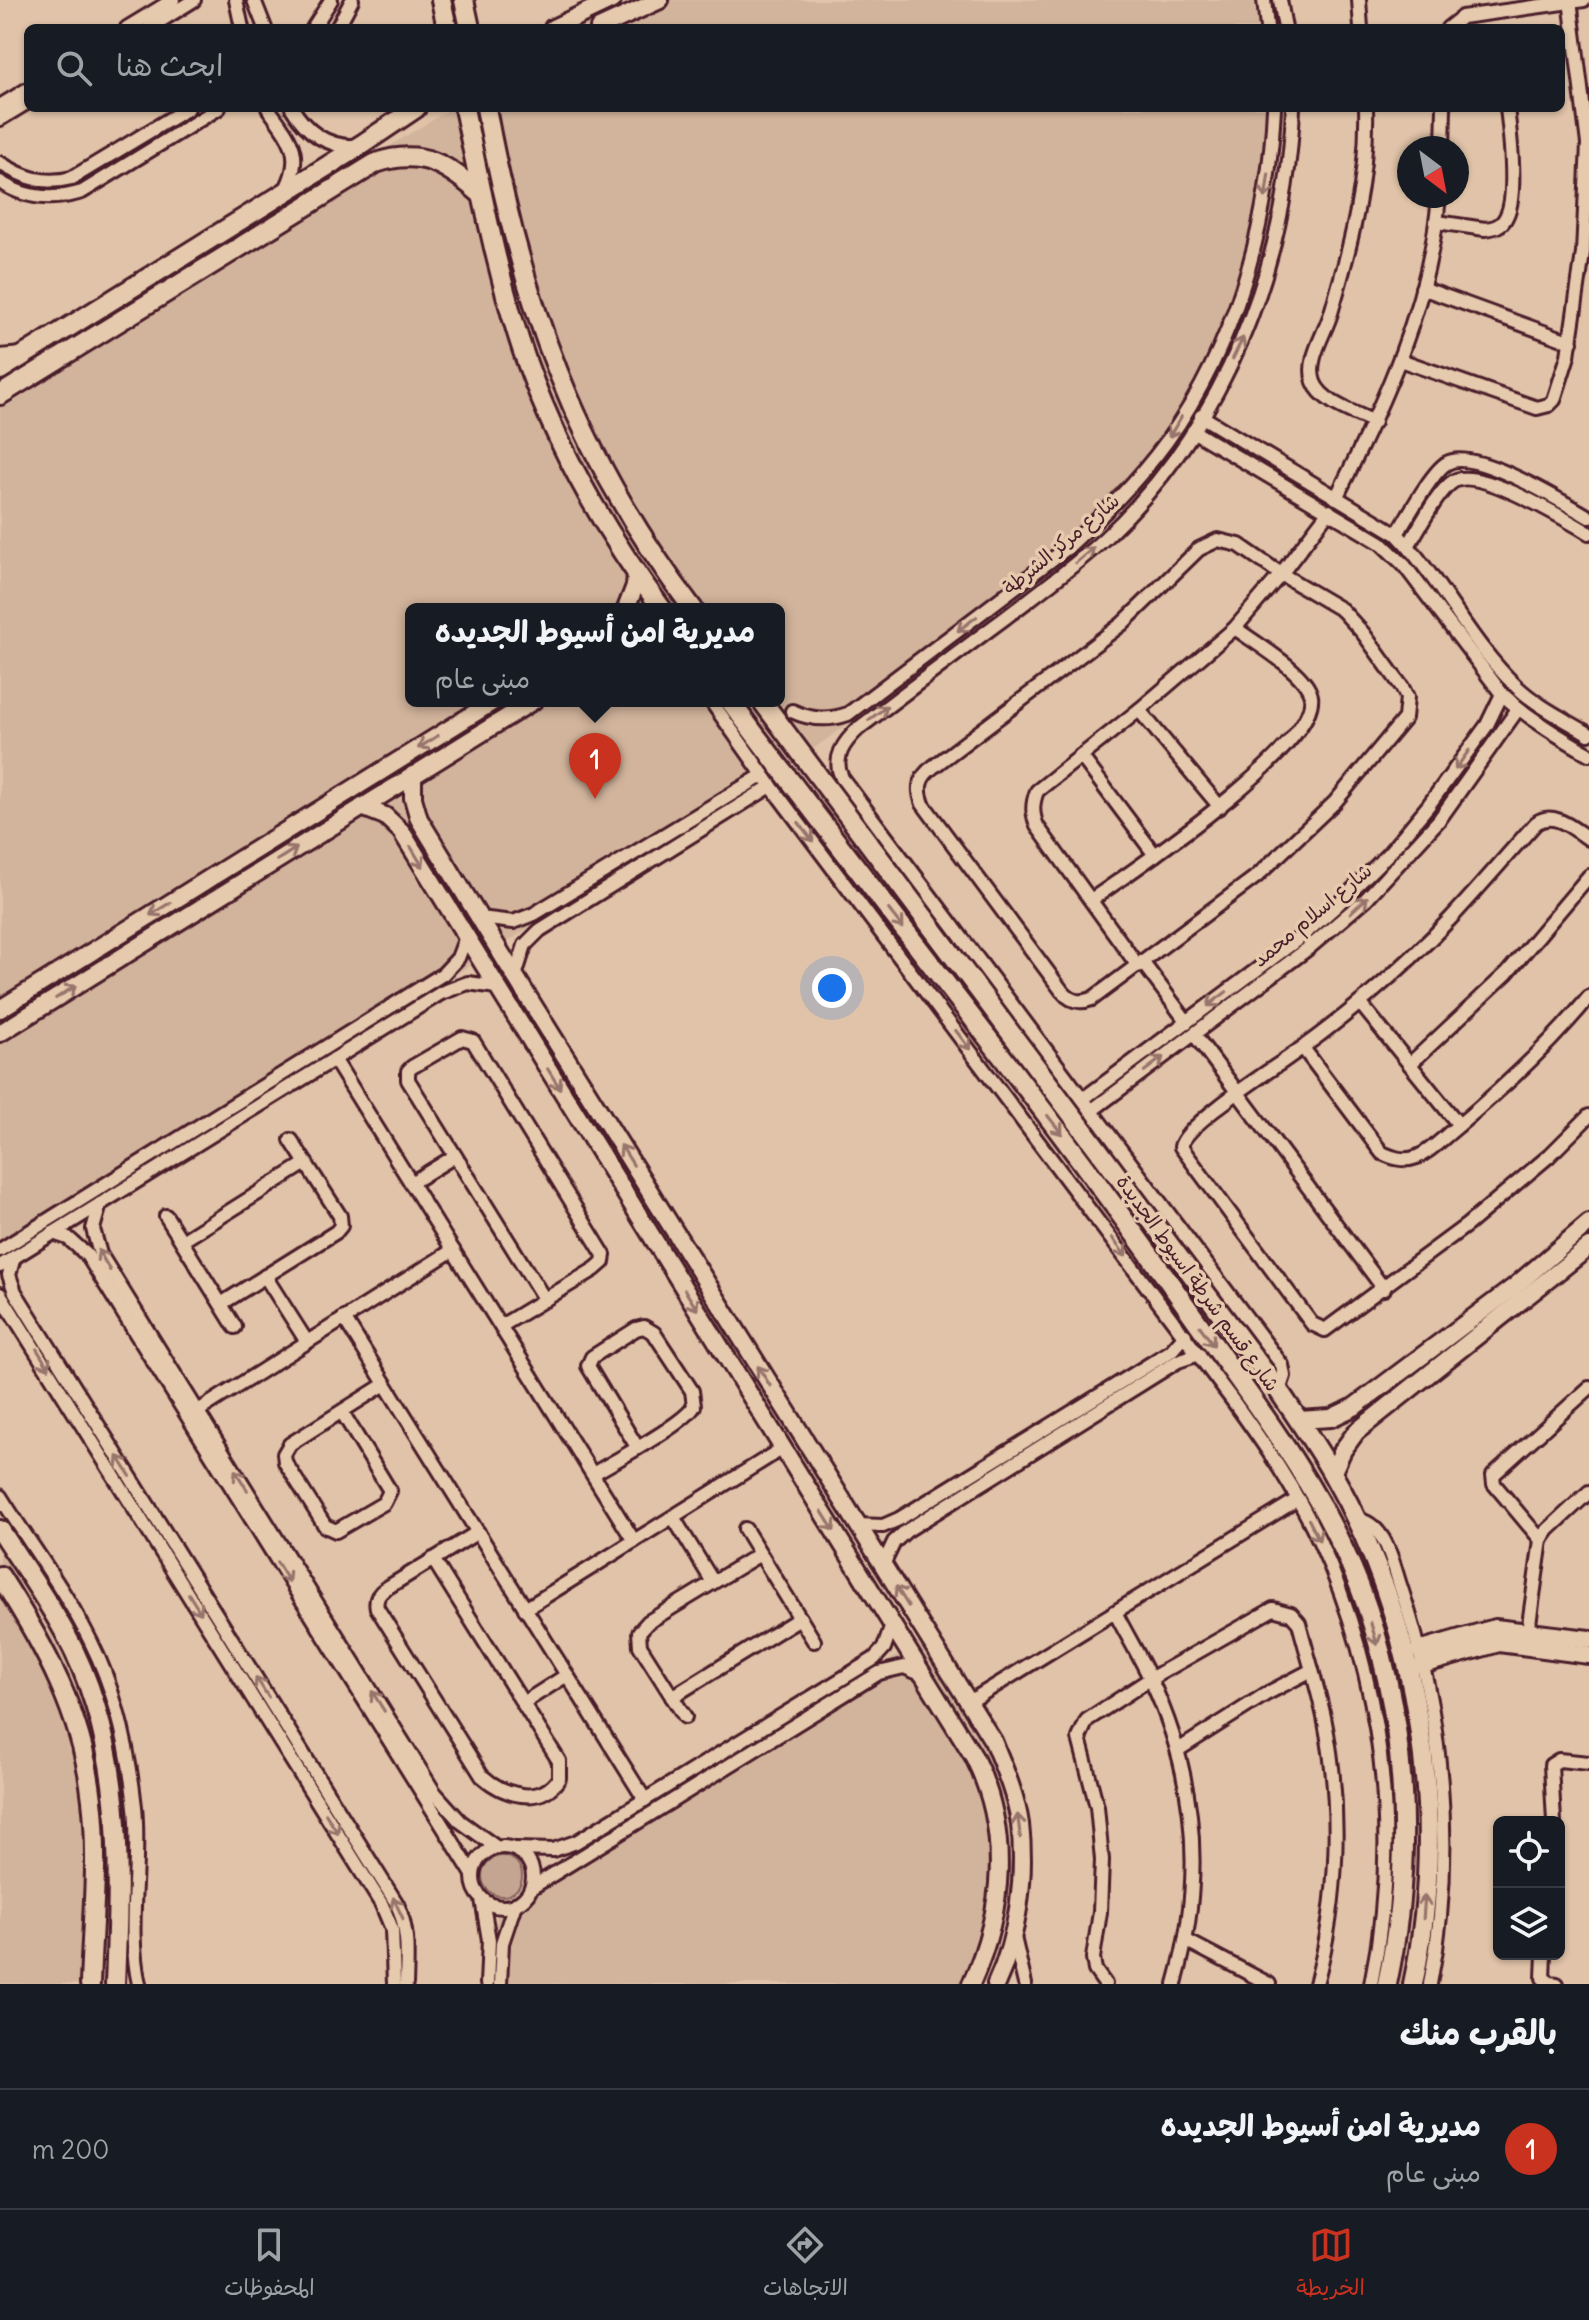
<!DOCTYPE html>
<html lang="ar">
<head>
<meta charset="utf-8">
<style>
	body { margin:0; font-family:Delius,"Playpen Sans Arabic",sans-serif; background:#242831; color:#f1f3f6; direction:rtl }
	.controls { position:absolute; right:24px; bottom:24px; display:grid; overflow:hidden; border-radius:12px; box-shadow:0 2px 6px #0004 }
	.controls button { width:72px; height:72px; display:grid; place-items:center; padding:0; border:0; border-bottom:2px solid #363941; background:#171b24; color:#f1f3f6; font:40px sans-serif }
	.compass { position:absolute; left:1397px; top:136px; width:72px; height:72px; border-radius:50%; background:#171b24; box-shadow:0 2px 6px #0004; rotate:148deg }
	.you { position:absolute; left:832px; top:988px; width:28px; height:28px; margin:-20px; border:6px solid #fff; border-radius:50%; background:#1a73e8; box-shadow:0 0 0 12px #1a73e833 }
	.badge { display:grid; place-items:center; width:52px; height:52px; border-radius:50%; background:#c8321e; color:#fff; font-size:26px; font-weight:700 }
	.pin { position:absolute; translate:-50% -66px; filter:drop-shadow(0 2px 4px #0008) }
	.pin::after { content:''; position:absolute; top:42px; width:28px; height:24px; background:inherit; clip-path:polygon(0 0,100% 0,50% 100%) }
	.popup { position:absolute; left:405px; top:603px; width:380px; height:104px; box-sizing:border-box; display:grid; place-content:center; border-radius:12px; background:#171b24; filter:drop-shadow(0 2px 6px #0005); font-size:26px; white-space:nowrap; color:#9ea1a6 }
	.popup b { font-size:30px; color:#f1f3f6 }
	.popup::after { content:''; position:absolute; left:50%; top:100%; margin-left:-16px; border:16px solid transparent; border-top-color:#171b24 }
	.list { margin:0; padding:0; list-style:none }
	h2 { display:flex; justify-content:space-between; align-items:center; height:104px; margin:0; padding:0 32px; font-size:34px }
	h2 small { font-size:26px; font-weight:400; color:#9ea1a6 }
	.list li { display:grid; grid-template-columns:52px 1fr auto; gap:24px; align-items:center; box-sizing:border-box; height:120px; padding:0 32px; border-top:2px solid #363941 }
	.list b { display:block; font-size:30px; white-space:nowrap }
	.list p { margin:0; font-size:26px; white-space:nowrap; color:#9ea1a6 }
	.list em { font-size:26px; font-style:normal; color:#9ea1a6 }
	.icon { flex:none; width:44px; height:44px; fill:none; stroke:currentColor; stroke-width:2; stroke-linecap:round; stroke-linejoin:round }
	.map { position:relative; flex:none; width:1589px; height:1984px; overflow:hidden; direction:ltr }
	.search { position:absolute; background:#171b24; box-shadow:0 2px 6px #0004; left:24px; right:24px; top:24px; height:88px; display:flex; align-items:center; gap:20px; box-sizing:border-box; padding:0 28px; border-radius:12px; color:#9ea1a6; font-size:30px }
	.sheet { height:224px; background:#171b24 }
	nav { display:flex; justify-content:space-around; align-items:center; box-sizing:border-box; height:112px; border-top:2px solid #363941; background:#171b24; font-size:22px; color:#9ea1a6 }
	nav a { display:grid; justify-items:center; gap:4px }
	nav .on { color:#c8321e }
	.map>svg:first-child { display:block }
</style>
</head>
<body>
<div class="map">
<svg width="1589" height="1984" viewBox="0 0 1589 1984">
	<rect width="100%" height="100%" fill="#e0c3a8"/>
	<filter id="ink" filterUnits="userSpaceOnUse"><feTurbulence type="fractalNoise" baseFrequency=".0125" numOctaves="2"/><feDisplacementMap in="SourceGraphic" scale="16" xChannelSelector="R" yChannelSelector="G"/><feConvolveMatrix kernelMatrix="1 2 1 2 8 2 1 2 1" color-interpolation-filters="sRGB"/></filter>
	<g filter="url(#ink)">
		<g fill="#d2b49c" fill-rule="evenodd">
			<polygon points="641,0 1271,0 1276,28 577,28"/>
			<path d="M 452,108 L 1281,108 L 1269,234 L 1233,335 L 1189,420 L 1153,470 L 1095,533 L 1072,554 L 1017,599 L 793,764 L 0,1257 L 0,385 ZM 411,609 L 779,609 L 779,701 L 411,701 Z"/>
			<polygon points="0,1550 64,1656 91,1724 102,1771 109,1844 105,1984 0,1984"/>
			<polygon points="919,1642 982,1744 1000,1789 1008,1820 1011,1868 1007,1900 997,1948 983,1984 494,1984 495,1927 503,1884 518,1884 537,1877"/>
		</g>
		<circle fill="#c4a591" stroke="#87625e" stroke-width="2" cx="502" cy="1876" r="20"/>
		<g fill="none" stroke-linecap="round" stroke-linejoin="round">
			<g stroke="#4a1f2b" stroke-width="18">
				<g id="minor">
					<polyline points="236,0 242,28"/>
					<polyline points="254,0 265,28"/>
					<polyline points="1264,0 1267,28"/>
					<polyline points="1280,0 1285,28"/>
					<polyline points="1359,0 1361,28"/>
					<polyline points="127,28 173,0"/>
					<polyline points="149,28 194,0"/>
					<polyline points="313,28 331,0"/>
					<polyline points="337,28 352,0"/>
					<polyline points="1448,28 1462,17 1584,0"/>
					<polyline points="0,106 28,89"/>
					<path d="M 268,108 C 290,139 305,154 285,191"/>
					<path d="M 292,108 C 307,133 328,148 358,146"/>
					<path d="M 1366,108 C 1368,179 1351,245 1331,313 C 1325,334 1306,360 1314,382 C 1322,403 1356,413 1374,422"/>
					<polyline points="0,119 28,102"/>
					<polyline points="1443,148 1444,108"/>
					<path d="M 0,163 C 24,178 44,185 72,178 L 188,108"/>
					<path d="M 0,182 C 26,199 53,201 82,192 L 219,108"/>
					<path d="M 1437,222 L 1485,229 C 1494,228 1502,226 1506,217 C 1518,196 1510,133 1507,108"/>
					<polyline points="1422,288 1571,342"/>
					<polyline points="0,356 22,354"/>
					<polyline points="1400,360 1537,408 1549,405 1554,400 1568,356 1583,253 1588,144 1570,0"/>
					<path d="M 1201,416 L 1397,534 C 1441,580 1471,644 1516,686 C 1537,706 1564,719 1589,734"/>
					<path d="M 1193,431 L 1381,543 L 1404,565 L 1502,694 C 1528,718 1558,736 1589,754"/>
					<path d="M 1336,498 C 1384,403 1430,304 1439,196"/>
					<path d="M 1397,534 C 1407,518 1432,471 1447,463 C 1474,447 1563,502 1589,517"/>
					<path d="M 1218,540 L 1239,545 L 1281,574 L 1342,610 L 1363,633 L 1402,687 L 1407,697 L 1405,718 L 1335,802 L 1257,876 L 1092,999 C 1079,1004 1070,1001 1062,991 L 923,804 C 917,788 919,777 933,767 L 1122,624 L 1199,549 Z"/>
					<path d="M 1408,546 C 1419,529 1438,490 1454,481 C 1479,467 1565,519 1589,533"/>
					<path d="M 711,701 L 771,786 L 1233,1401 C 1265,1445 1296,1490 1319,1540 C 1382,1678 1402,1835 1371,1984"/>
					<polyline points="1139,710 1220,807"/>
					<path d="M 792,711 C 811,720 828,721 848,714 L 1067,548 C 1103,515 1138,481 1167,441 C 1235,346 1269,224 1274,108"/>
					<polyline points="1081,756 1155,855"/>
					<path d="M 1589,839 C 1573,829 1554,810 1536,823 C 1507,855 1479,888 1450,919 C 1403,969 1339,1023 1282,1062 C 1263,1075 1183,1127 1181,1147 L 1312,1324 L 1325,1330 L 1467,1225 L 1549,1156 L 1589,1116"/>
					<path d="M 1091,900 C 1132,871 1319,747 1311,696 C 1306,672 1255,643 1235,628"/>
					<polyline points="480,918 513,922 534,914 763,775"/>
					<polyline points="1143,963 1187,1022"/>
					<path d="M 1138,966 L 1037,826 C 1032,813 1032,804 1037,791 L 1139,710 L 1235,628 L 1281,574 L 1329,511"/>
					<polyline points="515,976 525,945 540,930 771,786"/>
					<polyline points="1360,1003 1459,1125"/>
					<polyline points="1194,1034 1384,1289"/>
					<path d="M 1303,1048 L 1382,1153 C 1393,1158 1404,1162 1417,1157 C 1430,1152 1441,1140 1452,1131 C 1500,1091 1549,1046 1589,997"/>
					<polyline points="334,1059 634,1541"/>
					<polyline points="1410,1064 1507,973 1589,876"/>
					<polyline points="1083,1099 1302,936 1336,906 1389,853 1428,806 1487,725 1502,694"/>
					<polyline points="1091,1111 1310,947 1366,899 1439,820 1518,709"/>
					<polyline points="411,1183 455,1156"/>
					<polyline points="100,1204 93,1229 100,1254 434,1792 460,1821 496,1847"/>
					<polyline points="166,1216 235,1327"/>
					<polyline points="53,1233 68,1238 87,1255 472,1873"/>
					<polyline points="182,1241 306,1163"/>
					<polyline points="0,1250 443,974 458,958 466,937"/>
					<path d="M 14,1257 L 9,1275 L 15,1292 L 397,1904 C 409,1930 407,1955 406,1984"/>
					<polyline points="0,1266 441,993 468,983 497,987"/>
					<polyline points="265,1276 307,1342"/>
					<polyline points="0,1294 382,1905 392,1929 394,1984"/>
					<polyline points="221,1304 336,1232 341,1226 340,1216 291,1140"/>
					<polyline points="344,1318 645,1800"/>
					<polyline points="501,1326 595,1269 603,1262 604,1255 473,1041 462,1038 412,1067 408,1071 408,1080 545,1300"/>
					<path d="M 1279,1391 L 1284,1376 L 1282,1365 L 842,778 C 832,758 844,742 859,728 C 908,691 956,654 1005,618 C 1039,592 1074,567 1105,538 C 1223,428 1287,267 1293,108"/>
					<polyline points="198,1411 453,1250"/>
					<polyline points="342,1412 390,1491 384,1503 336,1531 325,1526 285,1462 284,1454 290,1444 385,1384"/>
					<path d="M 593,1474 C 614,1461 685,1424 694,1406 L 692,1391 L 654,1333 L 644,1327 L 636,1329 L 592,1357 L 588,1366 L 637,1447"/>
					<path d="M 0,1496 C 30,1544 66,1591 91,1642 C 116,1692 129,1751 135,1807 C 141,1866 126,1926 139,1984"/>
					<polyline points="673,1517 713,1582"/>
					<path d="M 1355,1519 C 1386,1523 1392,1561 1400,1585 C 1443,1711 1456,1854 1430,1984"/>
					<polyline points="857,1525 883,1526 899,1519 1171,1351 1185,1335"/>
					<polyline points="745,1529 814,1641"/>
					<polyline points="1541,1540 1494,1484 1493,1475 1589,1388"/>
					<path d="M 433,1559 L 559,1761 L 559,1778 C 541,1807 503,1795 482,1776 L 377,1608 C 375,1600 378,1594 385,1589 L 478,1532"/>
					<polyline points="883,1565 894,1542 906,1531 1178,1361 1199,1354"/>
					<polyline points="525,1609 783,1448"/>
					<path d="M 1115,1612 C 1126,1634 1139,1655 1150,1678 C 1197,1777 1205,1878 1175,1984"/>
					<polyline points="1528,1631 1541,1540 1548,1530 1589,1492"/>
					<polyline points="672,1697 800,1618"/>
					<polyline points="969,1702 1298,1499"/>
					<polyline points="523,1703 567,1675"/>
					<polyline points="685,1717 640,1646 639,1632 648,1622 760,1554"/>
					<polyline points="1178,1750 1266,1694 1312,1670"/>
					<polyline points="1554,1822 1551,1765 1559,1760 1589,1763"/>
					<circle cx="503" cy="1877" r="30"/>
					<polyline points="516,1849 553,1850 576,1842 874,1659 884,1648 892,1625"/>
					<polyline points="531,1888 879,1673 904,1667 923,1675"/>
					<polyline points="482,1899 489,1940 487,1984"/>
					<polyline points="1014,1937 1025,1984"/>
					<polyline points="1187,1941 1269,1984"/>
					<polyline points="1544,1954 1543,1978 1550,1983 1557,1984"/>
					<polyline points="500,1984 502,1943 515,1904"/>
					<path d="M 1105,1984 L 1095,1970 L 1093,1958 L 1100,1912 L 1102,1860 L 1097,1807 L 1079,1738 L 1087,1720 L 1150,1679 L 1273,1609 L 1291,1614 L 1299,1623 C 1307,1654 1317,1685 1324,1717 C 1342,1805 1339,1898 1316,1984"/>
				</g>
			</g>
			<g stroke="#4a1f2b" stroke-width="22">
				<g id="tertiary">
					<polyline points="553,28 612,0"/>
					<polyline points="599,28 660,0"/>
					<polyline points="626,609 635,586 636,574"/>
					<path d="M 413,775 L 413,798 L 419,819 L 515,976 L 993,1741 C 1004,1768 1016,1795 1020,1824 C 1026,1876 1018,1937 996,1984"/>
					<path d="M 362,807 L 385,816 L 401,831 L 974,1757 C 1011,1831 1004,1910 971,1984"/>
					<polyline points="0,1009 494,701"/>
					<polyline points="0,1033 533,701"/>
					<polyline points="1299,1420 1331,1418 1354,1407 1514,1287 1589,1223"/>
					<polyline points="1332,1474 1343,1450 1356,1432 1589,1247"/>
					<polyline points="1419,1650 1495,1628 1589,1639"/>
					<polyline points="1422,1665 1499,1643 1589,1655"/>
				</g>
			</g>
			<g stroke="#4a1f2b" stroke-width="24">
				<g id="secondary">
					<polyline points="441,0 447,28"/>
					<polyline points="464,0 470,28"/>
					<path d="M 464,108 C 482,193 498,281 527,363 C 559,452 606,533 662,609"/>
					<path d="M 486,108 C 521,300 574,452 693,609"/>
					<polyline points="0,370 361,145 416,108"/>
					<path d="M 0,395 L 376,163 C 423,147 448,166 482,195"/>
					<path d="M 730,701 C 881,904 1041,1099 1186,1306 C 1249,1396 1318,1481 1359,1585 C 1407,1709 1415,1854 1387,1984"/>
					<path d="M 762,701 L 1279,1391 C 1297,1418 1316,1445 1332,1473 C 1418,1622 1449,1816 1413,1984"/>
					<path d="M 0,1530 C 22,1564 46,1598 65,1633 C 125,1743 120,1864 115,1984"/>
					<path d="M 0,1576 C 45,1646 83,1716 92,1800 C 99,1861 92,1923 90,1984"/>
				</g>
			</g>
			<use href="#minor" stroke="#e6caad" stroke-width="12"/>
			<use href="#tertiary" stroke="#e6caad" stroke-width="16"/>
			<use href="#secondary" stroke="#e6caad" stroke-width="18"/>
		</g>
		<defs><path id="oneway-shaft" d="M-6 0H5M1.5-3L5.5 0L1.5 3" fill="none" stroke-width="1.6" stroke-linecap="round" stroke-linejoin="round" transform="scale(2)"/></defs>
		<g stroke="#98746c">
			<use href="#oneway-shaft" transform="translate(1267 186) rotate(98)"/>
			<use href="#oneway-shaft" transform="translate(1238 348) rotate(-64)"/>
			<use href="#oneway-shaft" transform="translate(1175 427) rotate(121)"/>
			<use href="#oneway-shaft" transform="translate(1085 555) rotate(-40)"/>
			<use href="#oneway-shaft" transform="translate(967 624) rotate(143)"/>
			<use href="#oneway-shaft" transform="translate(878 713) rotate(-37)"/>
			<use href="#oneway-shaft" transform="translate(428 742) rotate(148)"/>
			<use href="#oneway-shaft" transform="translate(1462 760) rotate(126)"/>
			<use href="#oneway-shaft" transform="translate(806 832) rotate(53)"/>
			<use href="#oneway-shaft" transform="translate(287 854) rotate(-32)"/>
			<use href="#oneway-shaft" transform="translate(417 857) rotate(59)"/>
			<use href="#oneway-shaft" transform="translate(1359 905) rotate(-43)"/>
			<use href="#oneway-shaft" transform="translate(160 909) rotate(148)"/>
			<use href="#oneway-shaft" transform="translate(896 919) rotate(52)"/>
			<use href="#oneway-shaft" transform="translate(66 992) rotate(-32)"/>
			<use href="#oneway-shaft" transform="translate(1217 999) rotate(143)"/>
			<use href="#oneway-shaft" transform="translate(963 1040) rotate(53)"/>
			<use href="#oneway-shaft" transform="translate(1154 1064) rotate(-37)"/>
			<use href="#oneway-shaft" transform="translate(554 1079) rotate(58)"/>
			<use href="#oneway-shaft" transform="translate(1055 1125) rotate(52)"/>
			<use href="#oneway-shaft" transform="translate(627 1155) rotate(-122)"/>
			<use href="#oneway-shaft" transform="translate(1119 1247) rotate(53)"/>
			<use href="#oneway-shaft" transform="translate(104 1260) rotate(-120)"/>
			<use href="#oneway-shaft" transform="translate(691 1300) rotate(58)"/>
			<use href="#oneway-shaft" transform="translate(1207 1336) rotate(54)"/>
			<use href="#oneway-shaft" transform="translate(43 1359) rotate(58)"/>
			<use href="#oneway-shaft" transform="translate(764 1376) rotate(-122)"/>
			<use href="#oneway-shaft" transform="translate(124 1466) rotate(-122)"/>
			<use href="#oneway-shaft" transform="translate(241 1480) rotate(-122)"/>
			<use href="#oneway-shaft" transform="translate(828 1521) rotate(58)"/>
			<use href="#oneway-shaft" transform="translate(1314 1530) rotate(63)"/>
			<use href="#oneway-shaft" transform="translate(283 1572) rotate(58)"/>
			<use href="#oneway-shaft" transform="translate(902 1596) rotate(-122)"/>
			<use href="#oneway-shaft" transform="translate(195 1604) rotate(58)"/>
			<use href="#oneway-shaft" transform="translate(1374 1634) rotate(74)"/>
			<use href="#oneway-shaft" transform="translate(262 1687) rotate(-122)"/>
			<use href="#oneway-shaft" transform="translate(378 1701) rotate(-122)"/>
			<use href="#oneway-shaft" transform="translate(332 1824) rotate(58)"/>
			<use href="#oneway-shaft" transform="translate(1019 1826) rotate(-97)"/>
			<use href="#oneway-shaft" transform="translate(1424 1907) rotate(-86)"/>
			<use href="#oneway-shaft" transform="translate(398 1908) rotate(-115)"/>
		</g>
	</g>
	<g text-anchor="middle" stroke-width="7" stroke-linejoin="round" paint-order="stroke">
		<g font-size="20" fill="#4a1f2b" stroke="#e6caad">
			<text transform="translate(1061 544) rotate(-40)" y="7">شارع مركز الشرطة</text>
			<text transform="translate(1312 915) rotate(-40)" y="7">شارع اسلام محمد</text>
			<text transform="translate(1198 1283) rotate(54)" y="7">شارع قسم شرطة اسيوط الجديدة</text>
		</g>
	</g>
</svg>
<div class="controls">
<button><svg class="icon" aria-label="locate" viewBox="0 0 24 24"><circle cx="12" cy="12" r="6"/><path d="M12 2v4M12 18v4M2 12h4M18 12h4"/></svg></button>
<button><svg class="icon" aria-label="layers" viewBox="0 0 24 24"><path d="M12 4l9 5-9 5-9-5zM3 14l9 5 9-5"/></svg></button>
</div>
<svg class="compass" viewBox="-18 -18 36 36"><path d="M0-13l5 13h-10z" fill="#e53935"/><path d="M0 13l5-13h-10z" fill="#9ea1a6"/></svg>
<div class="you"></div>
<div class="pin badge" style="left:595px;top:799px">1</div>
<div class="popup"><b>مديرية امن أسيوط الجديده</b>مبنى عام</div>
<div class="search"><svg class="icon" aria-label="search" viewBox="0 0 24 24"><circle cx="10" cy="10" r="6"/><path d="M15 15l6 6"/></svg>ابحث هنا</div>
</div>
<section class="sheet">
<h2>بالقرب منك<small></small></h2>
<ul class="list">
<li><span class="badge">1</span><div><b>مديرية امن أسيوط الجديده</b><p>مبنى عام</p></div><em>200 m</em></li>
</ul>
</section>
<nav>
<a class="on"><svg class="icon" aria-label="map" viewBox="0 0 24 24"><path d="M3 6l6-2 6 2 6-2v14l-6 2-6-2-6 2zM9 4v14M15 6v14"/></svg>الخريطة</a>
<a><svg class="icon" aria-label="directions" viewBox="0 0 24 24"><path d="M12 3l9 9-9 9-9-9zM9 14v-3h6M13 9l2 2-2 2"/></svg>الاتجاهات</a>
<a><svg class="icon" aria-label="saved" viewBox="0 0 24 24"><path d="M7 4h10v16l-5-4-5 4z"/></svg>المحفوظات</a>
</nav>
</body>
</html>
